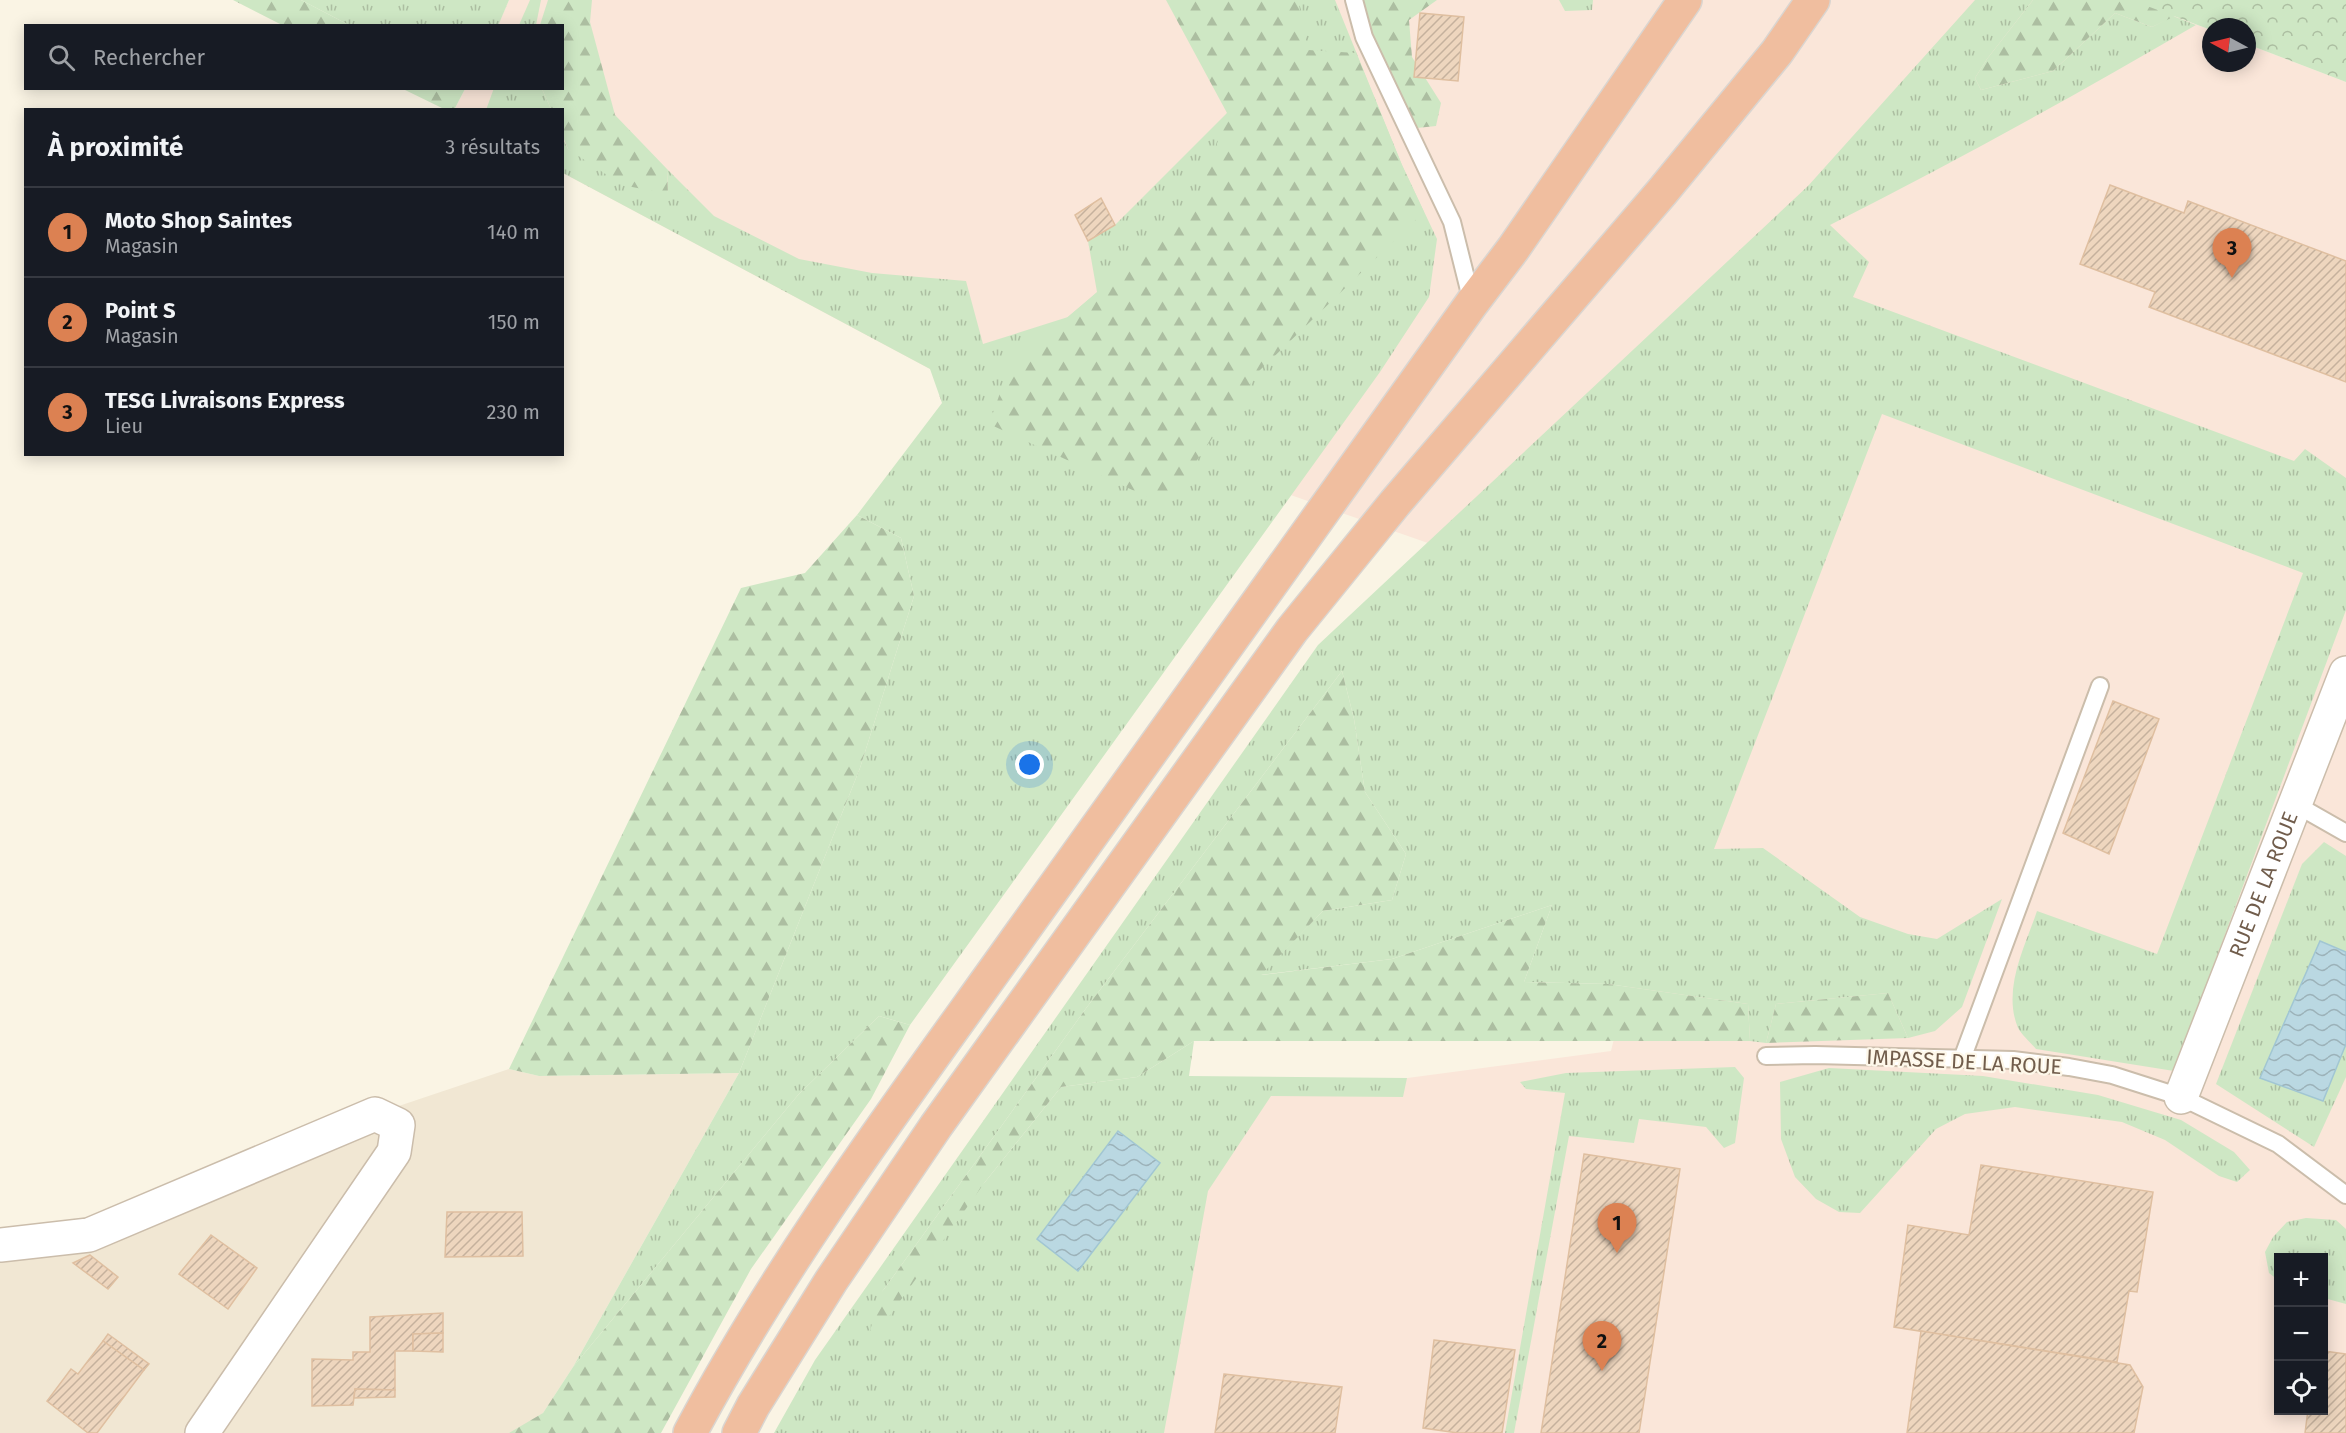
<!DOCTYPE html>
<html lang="fr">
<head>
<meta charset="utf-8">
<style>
	body { margin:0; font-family:"Fira Sans",sans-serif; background:#20242c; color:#f1f3f6 }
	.controls { position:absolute; right:18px; bottom:18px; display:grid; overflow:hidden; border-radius:0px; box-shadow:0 3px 15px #0003 }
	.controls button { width:54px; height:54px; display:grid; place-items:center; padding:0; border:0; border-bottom:2px solid #363941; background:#171b24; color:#f1f3f6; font:30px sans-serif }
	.compass { position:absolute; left:2202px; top:18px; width:54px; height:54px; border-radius:50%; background:#171b24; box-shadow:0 3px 15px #0003; rotate:277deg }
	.you { position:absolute; left:1030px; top:765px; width:21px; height:21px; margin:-15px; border:4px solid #fff; border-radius:50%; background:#1a73e8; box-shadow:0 0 0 9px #1a73e833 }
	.badge { display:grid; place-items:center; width:39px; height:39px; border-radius:50%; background:#dc8152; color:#111; font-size:20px; font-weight:700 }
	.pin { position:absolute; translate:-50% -50px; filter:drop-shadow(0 2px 3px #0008) }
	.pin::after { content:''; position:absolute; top:32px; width:21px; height:18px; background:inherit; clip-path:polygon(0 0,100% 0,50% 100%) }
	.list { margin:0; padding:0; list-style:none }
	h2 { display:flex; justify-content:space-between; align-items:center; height:78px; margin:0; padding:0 24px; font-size:26px }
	h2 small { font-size:20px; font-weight:400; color:#9ea1a6 }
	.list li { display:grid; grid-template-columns:39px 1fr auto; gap:18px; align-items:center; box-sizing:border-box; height:90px; padding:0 24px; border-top:2px solid #363941 }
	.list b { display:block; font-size:22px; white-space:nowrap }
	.list p { margin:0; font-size:20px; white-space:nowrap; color:#9ea1a6 }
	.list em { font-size:20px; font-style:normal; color:#9ea1a6 }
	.icon { flex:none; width:33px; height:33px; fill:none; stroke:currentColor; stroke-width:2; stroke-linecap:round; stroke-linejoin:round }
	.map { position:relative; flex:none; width:2346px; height:1433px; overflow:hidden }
	.search { position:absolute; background:#171b24; box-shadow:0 3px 15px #0003; left:24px; top:24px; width:540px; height:66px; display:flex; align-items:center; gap:15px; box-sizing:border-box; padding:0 21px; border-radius:0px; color:#9ea1a6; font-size:22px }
	.panel { position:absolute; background:#171b24; box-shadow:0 3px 15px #0003; left:24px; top:108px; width:540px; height:348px; border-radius:0px }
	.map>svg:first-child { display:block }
</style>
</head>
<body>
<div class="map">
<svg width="2346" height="1433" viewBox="0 0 2346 1433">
	<defs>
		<pattern id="grass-tufts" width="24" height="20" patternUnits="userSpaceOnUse" patternTransform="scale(1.5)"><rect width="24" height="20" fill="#cee7c4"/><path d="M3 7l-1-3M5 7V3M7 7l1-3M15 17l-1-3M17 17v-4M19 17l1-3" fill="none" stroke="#acbea1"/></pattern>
		<pattern id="forest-firs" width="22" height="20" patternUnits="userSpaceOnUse" patternTransform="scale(1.5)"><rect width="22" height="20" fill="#cee7c4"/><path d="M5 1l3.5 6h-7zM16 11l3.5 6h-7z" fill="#acbea1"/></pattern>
		<pattern id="park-crowns" width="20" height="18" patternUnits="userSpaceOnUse" patternTransform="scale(1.5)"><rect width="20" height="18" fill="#cee7c4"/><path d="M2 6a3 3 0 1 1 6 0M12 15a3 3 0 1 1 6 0" fill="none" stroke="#acbea1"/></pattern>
		<pattern id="water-waves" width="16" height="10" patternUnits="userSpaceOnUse" patternTransform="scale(1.5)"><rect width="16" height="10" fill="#bad8e2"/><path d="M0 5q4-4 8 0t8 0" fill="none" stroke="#9cb2b9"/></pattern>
		<pattern id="building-hatch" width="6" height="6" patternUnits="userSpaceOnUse" patternTransform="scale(1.5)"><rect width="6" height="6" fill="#eed6be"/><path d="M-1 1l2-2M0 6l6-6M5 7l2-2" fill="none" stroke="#c5b19d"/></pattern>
	</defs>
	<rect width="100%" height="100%" fill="#faf4e4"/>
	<polygon fill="#f1e7d3" points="509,1069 539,1076 739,1073 573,1367 530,1433 0,1433 0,1245 89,1235 375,1114"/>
	<path fill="#fae6d9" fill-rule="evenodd" d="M 509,0 L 2131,0 L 2211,30 L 2211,63 L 2247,63 L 2247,44 L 2346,82 L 2346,1433 L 1091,1433 L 1166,1110 L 1611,1051 L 1711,642 L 930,369 L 563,173 L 562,110 L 454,110 L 465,89 L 562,88 L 562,26 L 498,25 ZM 2278,1258 L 2324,1258 L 2324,1410 L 2278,1410 Z"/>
	<g fill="url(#grass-tufts)">
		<polygon points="301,0 509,0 498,26 349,25"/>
		<polygon points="530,0 541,0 536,25 519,25"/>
		<polygon points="1232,0 1335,0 1402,165 1437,239 1429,297 1380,372 910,1025 879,1016 798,1095 573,1367 739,1073 860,768 914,596 901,538 857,515 942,403 930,369 563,173 562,137 568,149 668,193 667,169 714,216 799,259 872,273 966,281 983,344 1068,317 1097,292 1088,241 1115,225 1227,113"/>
		<polygon points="1559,0 1593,0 1592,10 1565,11"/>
		<path d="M 1975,0 L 2033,0 L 1987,59 L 1975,78 L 1981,90 L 2053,71 L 2115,13 L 2152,27 L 2173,16 L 2196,25 C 2076,95 1954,162 1830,225 L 1869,262 L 1853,297 L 2294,461 L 2305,449 L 2346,478 L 2346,610 L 2174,1071 L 2036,1049 C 2031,1043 2022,1035 2018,1028 C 2002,989 2025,947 2037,911 L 2157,954 L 2303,573 L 1882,414 L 1714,849 L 1763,848 L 1860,917 L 1908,934 L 1937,939 L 2002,899 L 1962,1007 L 1935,1031 L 1908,1038 L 1888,993 L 1776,1004 L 1766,1043 L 1750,1041 L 1748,1004 L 1608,984 L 1524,982 L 1552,905 L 1392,959 L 1260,975 L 1323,911 L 1392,900 L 1406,854 L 1365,792 L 1354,719 L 1342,671 L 1087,1007 L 882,1292 L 985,1182 L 1061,1087 L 1137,1077 L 1194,1041 L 1189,1076 L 1407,1078 L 1403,1097 L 1271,1096 L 1208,1191 L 1164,1433 L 774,1433 L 815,1360 L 1318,645 L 1808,186 Z"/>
		<polygon points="494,88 542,89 551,109 486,110"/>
		<polygon points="2324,842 2346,856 2346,1077 2314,1147 2216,1084 2302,864"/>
		<polygon points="1735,1067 1744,1078 1735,1143 1724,1148 1706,1127 1639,1119 1634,1143 1569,1136 1514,1433 1505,1433 1565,1093 1526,1089 1520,1082 1566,1073"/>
		<polygon points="1829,1068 1983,1076 2098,1095 2181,1120 2234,1152 2250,1170 2237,1182 2219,1176 2165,1140 2122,1122 2015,1107 1965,1114 1936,1129 1860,1213 1839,1212 1816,1199 1795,1177 1781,1139 1780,1082"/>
		<polygon points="2306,1218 2336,1220 2346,1229 2346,1304 2324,1298 2324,1258 2278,1258 2278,1280 2269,1273 2265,1252 2273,1237 2287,1222"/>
	</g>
	<g fill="url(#forest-firs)">
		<polygon points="233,0 301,0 349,25 282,25"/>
		<polygon points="548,0 592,0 590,22 615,115 667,169 668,194 622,185 568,149 563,137 562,110 551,109 542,89 562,88 562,26 540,25"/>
		<polygon points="1166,0 1298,0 1308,50 1356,53 1402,165 1424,212 1259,371 1177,489 1152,499 989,424 1010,365 1195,211 1227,113"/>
		<polygon points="1361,0 1437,0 1409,20 1412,57 1441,103 1436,126 1417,128 1372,45"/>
		<polygon points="2033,0 2209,0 2152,27 2115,13 2053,71 1981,90 1975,78 1987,59"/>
		<polygon points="403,89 465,89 454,110 444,109"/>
		<polygon points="857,515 901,538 914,596 860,768 739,1073 539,1076 509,1069 741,588 805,573"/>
		<polygon points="1342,671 1354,719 1365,792 1406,854 1392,900 1323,911 1261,975 1392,959 1552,905 1524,982 1608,984 1748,1004 1750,1041 1194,1041 1137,1077 1061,1087 985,1182 863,1353 882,1292 1087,1007"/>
		<polygon points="1888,993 1908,1038 1766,1043 1776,1004"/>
		<polygon points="879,1016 910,1025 871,1099 751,1269 661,1433 509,1433 543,1413 573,1367 798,1095"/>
	</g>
	<polygon fill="url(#park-crowns)" points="2131,0 2346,0 2346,82 2247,44 2247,27 2211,27 2211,30"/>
	<g fill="url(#water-waves)" stroke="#a1c6d3" stroke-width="1.5">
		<polygon points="2320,941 2346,952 2346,1044 2323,1101 2260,1078"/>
		<polygon points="1118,1131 1160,1163 1078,1271 1037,1239"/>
	</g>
	<g fill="url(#building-hatch)" stroke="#dfbfa0" stroke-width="1.5">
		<polygon points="1420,13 1464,17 1458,81 1414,77"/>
		<polygon points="2110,185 2184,213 2188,201 2346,261 2346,382 2149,307 2155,292 2080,264"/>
		<polygon points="1101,198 1115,225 1088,241 1075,215"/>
		<polygon points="2113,701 2159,719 2109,854 2063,833"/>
		<polygon points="1584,1154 1680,1169 1639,1433 1541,1433"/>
		<polygon points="1981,1165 2153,1192 2137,1292 2129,1291 2117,1362 1894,1327 1908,1225 1969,1235"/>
		<polygon points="447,1212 522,1212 523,1256 445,1257"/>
		<polygon points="211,1235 257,1268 228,1309 179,1274"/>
		<polygon points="90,1255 118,1277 108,1289 73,1263"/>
		<polygon points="443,1313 443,1333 413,1334 413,1351 395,1351 395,1390 355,1389 353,1405 312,1406 312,1359 353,1360 353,1352 370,1352 370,1317"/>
		<polygon points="1921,1331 2130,1365 2143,1387 2134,1433 1907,1433"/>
		<polygon points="443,1333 443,1352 413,1351 413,1334"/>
		<polygon points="108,1334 149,1364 144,1370 103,1341"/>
		<polygon points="1434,1340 1515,1350 1502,1433 1458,1433 1423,1428"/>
		<polygon points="103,1341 144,1370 97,1433 88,1433 47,1401 71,1369 78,1374"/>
		<polygon points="2324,1351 2346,1354 2346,1433 2305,1433 2308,1410 2324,1410"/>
		<polygon points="1224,1374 1342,1387 1335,1433 1215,1433"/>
		<polygon points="355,1389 395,1390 395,1397 354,1398"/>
	</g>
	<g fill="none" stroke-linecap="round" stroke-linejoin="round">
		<g stroke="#cbbdab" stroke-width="20">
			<g id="lane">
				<polyline points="1354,0 1364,37 1452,222 1472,302"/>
				<polyline points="2295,804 2346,833"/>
				<polyline points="1766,1056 1815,1055 2013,1060 2069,1067 2112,1075 2181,1097 2278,1144 2346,1195"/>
				<polyline points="1962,1059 2100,686"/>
			</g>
		</g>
		<g stroke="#cbbdab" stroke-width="36">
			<g id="street">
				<path id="s1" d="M 2181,1097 L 2346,673"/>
				<polyline points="0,1245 89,1235 375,1114 398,1125 394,1152 202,1433"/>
			</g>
		</g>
		<g stroke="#dad5d0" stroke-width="36">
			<g id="highway">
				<path d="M 690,1433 C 784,1256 906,1095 1022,932 C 1172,722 1322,512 1472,303 L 1513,249 L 1685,0"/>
				<polyline points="739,1433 753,1406 831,1281 936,1126 1292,630 1395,503 1662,192 1777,52 1813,0"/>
			</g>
		</g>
		<use href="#lane" stroke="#fff" stroke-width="16"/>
		<use href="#street" stroke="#fff" stroke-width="33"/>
		<use href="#highway" stroke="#f0be9f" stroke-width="33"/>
	</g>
	<g text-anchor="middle" stroke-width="4.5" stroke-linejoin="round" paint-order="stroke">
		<g font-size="21" fill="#715d4c" stroke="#fef8ea">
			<text dy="7" stroke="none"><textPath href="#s1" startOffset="228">RUE DE LA ROUE</textPath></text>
			<text transform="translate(1964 1062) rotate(3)" y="7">IMPASSE DE LA ROUE</text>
		</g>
	</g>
</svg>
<div class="controls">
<button>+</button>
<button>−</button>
<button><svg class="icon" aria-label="locate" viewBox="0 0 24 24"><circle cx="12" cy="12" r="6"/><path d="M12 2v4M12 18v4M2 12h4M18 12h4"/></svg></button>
</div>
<svg class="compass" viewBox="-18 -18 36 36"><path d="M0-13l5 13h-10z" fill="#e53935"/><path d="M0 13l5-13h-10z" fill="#9ea1a6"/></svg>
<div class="you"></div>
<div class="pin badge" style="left:1617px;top:1253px">1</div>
<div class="pin badge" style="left:1602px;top:1371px">2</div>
<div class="pin badge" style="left:2232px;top:278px">3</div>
<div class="search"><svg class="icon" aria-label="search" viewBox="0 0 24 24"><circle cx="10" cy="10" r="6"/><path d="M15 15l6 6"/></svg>Rechercher</div>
<section class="panel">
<h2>À proximité<small>3 résultats</small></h2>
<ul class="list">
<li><span class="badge">1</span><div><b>Moto Shop Saintes</b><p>Magasin</p></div><em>140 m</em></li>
<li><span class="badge">2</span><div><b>Point S</b><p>Magasin</p></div><em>150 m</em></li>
<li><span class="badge">3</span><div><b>TESG Livraisons Express</b><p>Lieu</p></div><em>230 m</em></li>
</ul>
</section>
</div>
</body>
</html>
